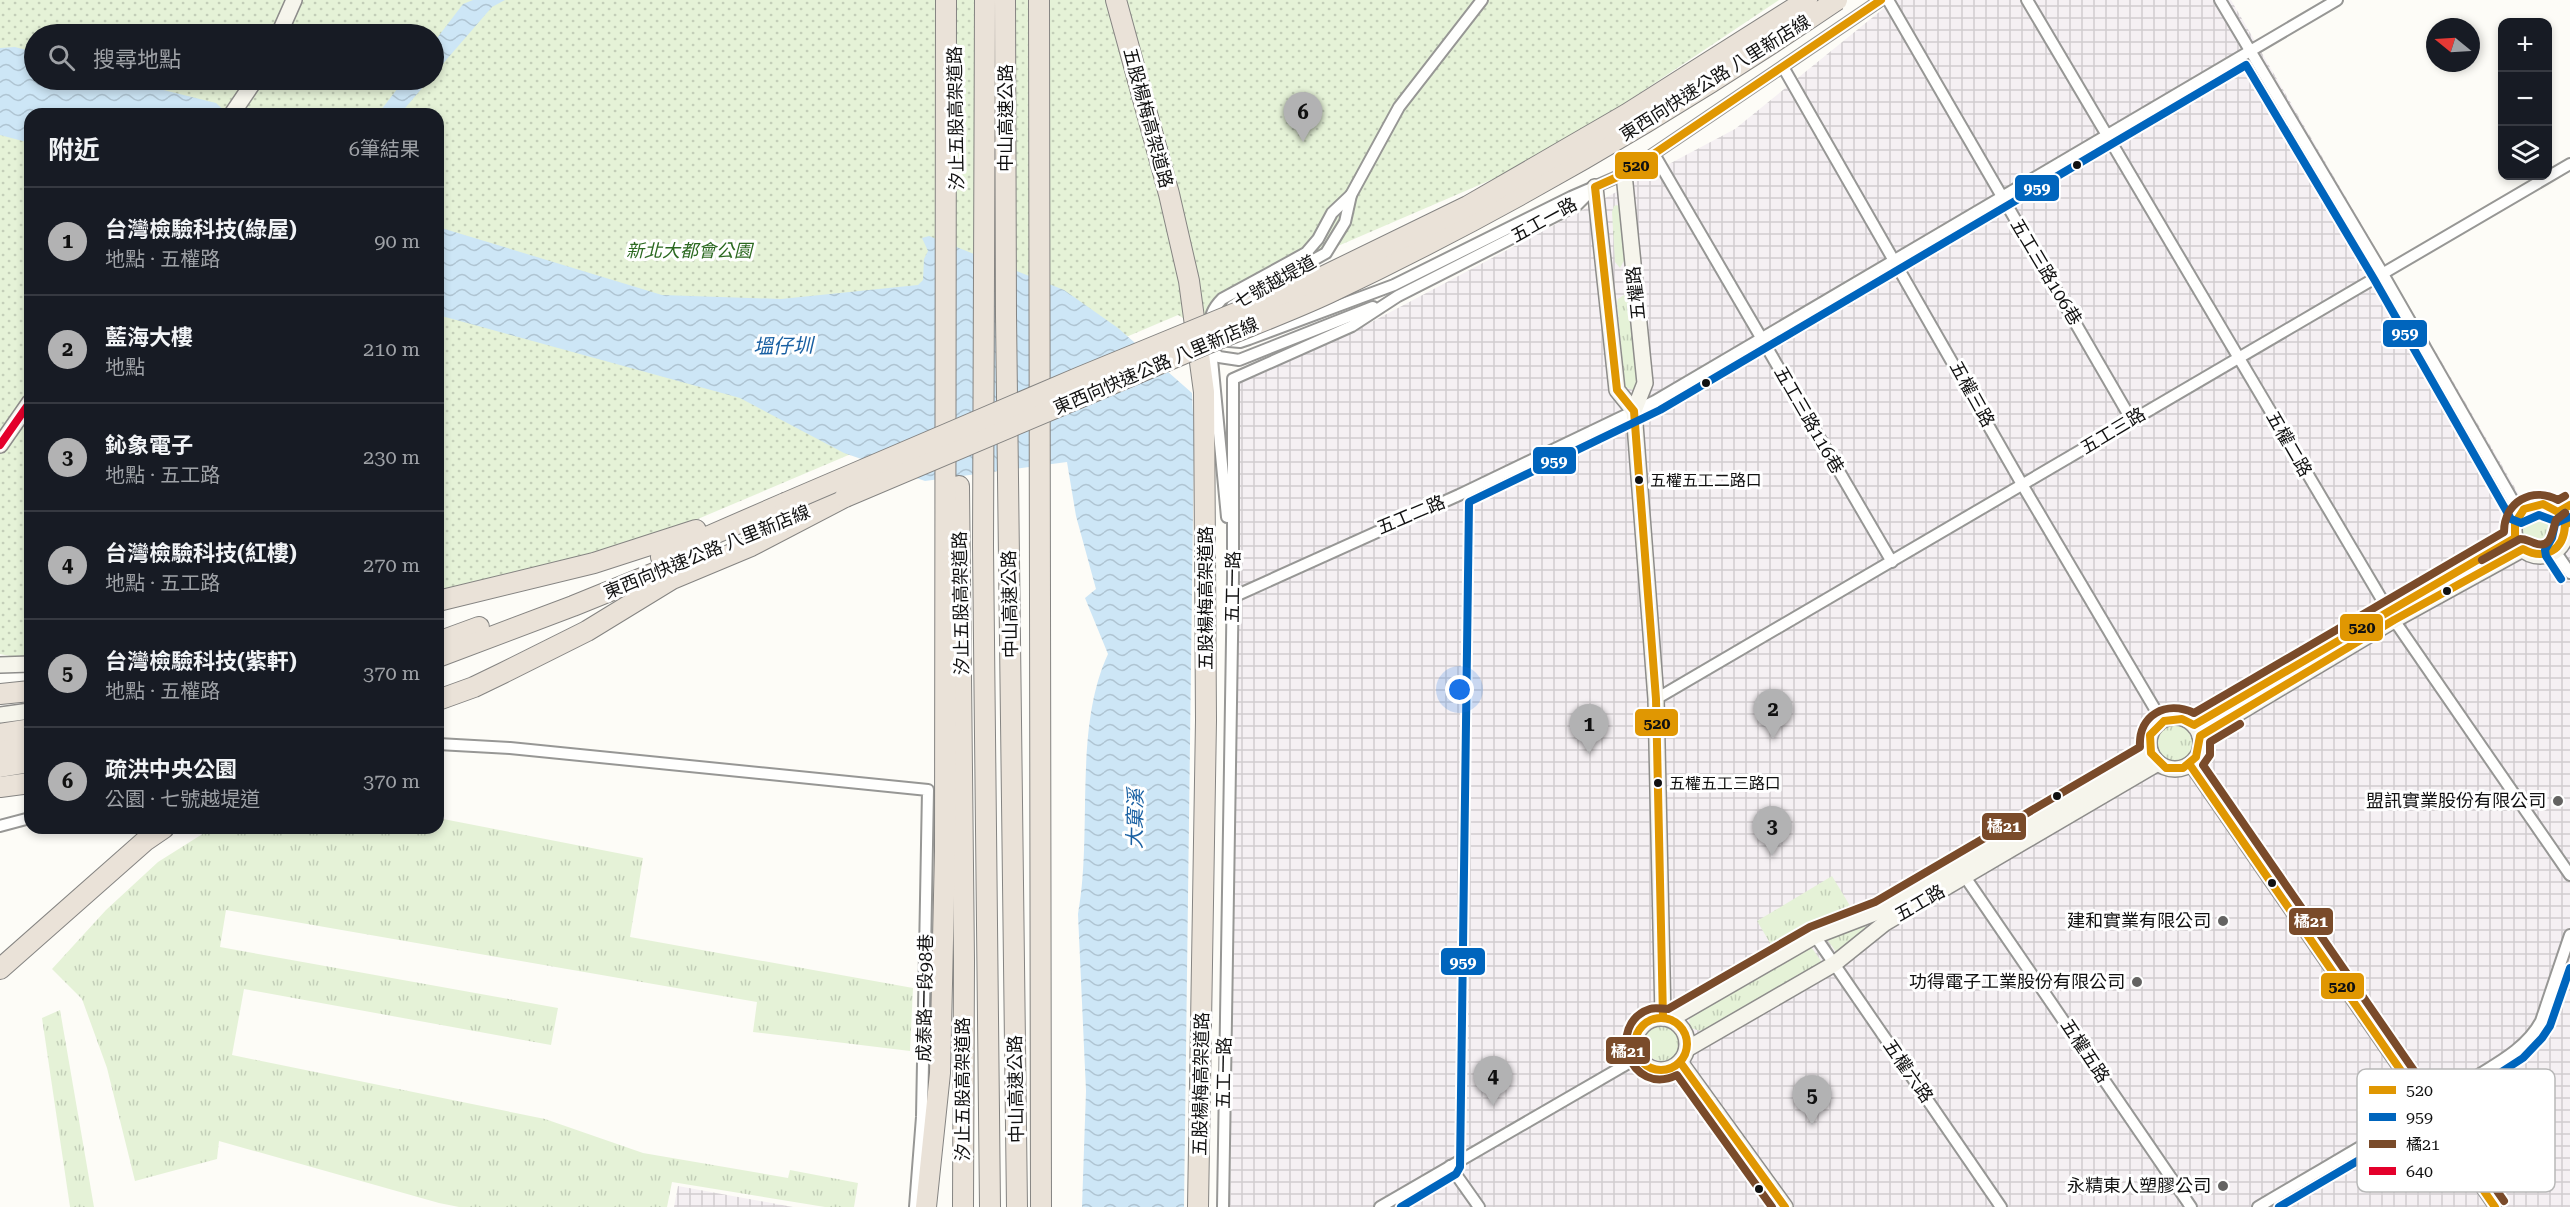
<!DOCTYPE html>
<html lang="zh-TW">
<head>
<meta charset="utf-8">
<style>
	body { margin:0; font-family:"Roboto Serif","Noto Sans TC",serif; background:#242831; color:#f1f3f6 }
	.controls { position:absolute; right:18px; top:18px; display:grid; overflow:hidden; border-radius:12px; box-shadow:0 3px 9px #0003 }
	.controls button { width:54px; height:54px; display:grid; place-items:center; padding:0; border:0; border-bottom:2px solid #363941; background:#171b24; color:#f1f3f6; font:30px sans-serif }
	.compass { position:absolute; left:2426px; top:18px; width:54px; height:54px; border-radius:50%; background:#171b24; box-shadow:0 3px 9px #0003; rotate:288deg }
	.you { position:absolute; left:1460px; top:690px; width:21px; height:21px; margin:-15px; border:4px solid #fff; border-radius:50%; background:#1a73e8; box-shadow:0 0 0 9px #1a73e833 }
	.badge { display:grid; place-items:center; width:39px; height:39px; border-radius:50%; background:#b2b2b3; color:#111; font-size:20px; font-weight:700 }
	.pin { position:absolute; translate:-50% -50px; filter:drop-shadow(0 2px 3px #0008) }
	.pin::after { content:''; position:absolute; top:32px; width:21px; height:18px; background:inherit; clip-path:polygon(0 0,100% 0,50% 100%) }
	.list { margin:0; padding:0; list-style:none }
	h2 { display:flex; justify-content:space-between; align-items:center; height:78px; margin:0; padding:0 24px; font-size:26px }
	h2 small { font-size:20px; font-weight:400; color:#9ea1a6 }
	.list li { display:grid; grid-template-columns:39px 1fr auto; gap:18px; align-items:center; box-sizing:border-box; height:108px; padding:0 24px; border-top:2px solid #363941 }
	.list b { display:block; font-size:22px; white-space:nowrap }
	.list p { margin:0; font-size:20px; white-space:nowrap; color:#9ea1a6 }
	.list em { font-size:20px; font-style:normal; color:#9ea1a6 }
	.icon { flex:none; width:33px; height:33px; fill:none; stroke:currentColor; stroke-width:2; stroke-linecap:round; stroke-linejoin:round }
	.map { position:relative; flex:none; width:2570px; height:1207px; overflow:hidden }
	.search { position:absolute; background:#171b24; box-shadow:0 3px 9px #0003; left:24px; top:24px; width:420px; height:66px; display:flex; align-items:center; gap:15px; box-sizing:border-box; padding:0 21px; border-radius:33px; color:#9ea1a6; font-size:22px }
	.panel { position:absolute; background:#171b24; box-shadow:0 3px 9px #0003; left:24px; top:108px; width:420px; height:726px; border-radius:18px }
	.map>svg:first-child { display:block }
</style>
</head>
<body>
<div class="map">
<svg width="2570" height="1207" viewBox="0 0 2570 1207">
	<defs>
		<pattern id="industrial-grid" width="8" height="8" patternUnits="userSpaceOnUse" patternTransform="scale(1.5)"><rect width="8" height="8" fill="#f5f0f3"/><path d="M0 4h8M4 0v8" fill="none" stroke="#d1cdcf"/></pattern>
		<pattern id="grass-tufts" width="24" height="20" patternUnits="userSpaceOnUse" patternTransform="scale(1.5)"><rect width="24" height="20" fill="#e5f2d7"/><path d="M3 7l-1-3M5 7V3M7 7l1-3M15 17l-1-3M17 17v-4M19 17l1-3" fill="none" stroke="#c3ceb8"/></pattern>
		<pattern id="park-dots" width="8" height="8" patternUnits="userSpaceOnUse" patternTransform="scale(1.5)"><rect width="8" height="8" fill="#e5f2d7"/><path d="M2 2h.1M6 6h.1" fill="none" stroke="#c3ceb8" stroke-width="1.8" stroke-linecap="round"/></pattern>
		<pattern id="water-waves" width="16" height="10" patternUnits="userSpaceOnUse" patternTransform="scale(1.5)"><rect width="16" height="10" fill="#cde6f6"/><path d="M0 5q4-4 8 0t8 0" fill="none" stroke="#afc4d2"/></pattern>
	</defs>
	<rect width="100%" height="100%" fill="#fdfcf7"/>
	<g fill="url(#industrial-grid)">
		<polygon points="1894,0 2231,0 2521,498 2544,496 2556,501 2570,493 2570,1207 1230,1207 1240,380 1289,361 1366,325 1735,129"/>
		<polygon points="678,1186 793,1207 674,1207"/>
	</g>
	<g fill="url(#grass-tufts)">
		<polygon points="1617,205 1620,207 1625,259 1620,268 1615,262 1612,212 1614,206"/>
		<polygon points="1624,295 1631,299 1638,384 1633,390 1625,387 1617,303 1618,299"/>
		<circle cx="2540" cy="530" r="19"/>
		<circle cx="2175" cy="743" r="19"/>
		<polygon points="438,818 643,858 630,937 913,988 910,1051 753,1032 757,1002 226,910 220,947 558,1008 551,1045 244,989 232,1055 545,1119 643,1153 788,1178 790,1170 858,1183 854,1207 825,1207 672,1182 667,1207 459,1207 439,1203 219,1141 217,1159 135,1181 107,1068 82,999 52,969 106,910 158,862 212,828 438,828"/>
		<polygon points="1832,876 1855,914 1776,953 1757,921"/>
		<polygon points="1866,923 1865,929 1836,952 1826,938"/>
		<polygon points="1809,944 1822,962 1701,1031 1690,1028 1689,1017"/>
		<polygon points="60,1010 94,1207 70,1207 42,1018"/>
		<circle cx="1662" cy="1042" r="19"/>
	</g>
	<path fill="url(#park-dots)" fill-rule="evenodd" d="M 0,0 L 1779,0 L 1544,157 L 1317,255 L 1191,323 L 1178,315 L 639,544 L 438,595 L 438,114 L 30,114 L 30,660 L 0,654 ZM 34,34 L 434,34 L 434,80 L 34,80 Z"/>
	<g fill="url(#water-waves)">
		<polygon points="473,0 505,0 492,7 434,74 434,42 463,4"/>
		<polygon points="15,47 34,52 34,80 123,80 216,103 228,114 30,114 30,143 0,135 0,48"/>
		<polygon points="404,80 429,80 400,114 378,114"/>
		<path d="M 438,227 L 662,295 L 781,299 L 918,285 L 923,280 L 924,259 L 928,251 L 922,238 L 929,236 L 1064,290 L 1118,328 L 1192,393 L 1194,435 L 1184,1207 L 1082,1207 L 1086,1091 L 1078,914 C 1093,832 1073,730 1108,654 L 1085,598 L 1096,589 L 1076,516 L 1067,462 L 925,481 L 844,453 L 740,398 L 438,315 Z"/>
	</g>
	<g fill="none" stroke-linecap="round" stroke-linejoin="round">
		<g stroke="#979795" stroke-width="14">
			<g id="street">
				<polyline points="1888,0 2131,419"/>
				<polyline points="2027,0 2394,620 2570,875"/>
				<polyline points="2220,0 2383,274 2520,513"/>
				<polyline points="1783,67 2023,486 2162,721"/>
				<polyline points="1654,154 1892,562"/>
				<polyline points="1232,306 1326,253 1345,222 1351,195 1399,107 1482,0"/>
				<polyline points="1226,337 1229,341 1240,342 1249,339 1394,285 1571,197 1624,174 1881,0"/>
				<polyline points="1211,349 1219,357 1239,360 1373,307"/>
				<path d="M 1227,517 L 1209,328 C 1210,316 1213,308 1222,299 L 1306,253 L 1318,239 L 1332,213 L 1351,195"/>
				<polyline points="2555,551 2570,573"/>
				<polyline points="1233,597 1459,495 1655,401 2337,0"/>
				<polyline points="1656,699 2570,164"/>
				<polyline points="438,744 510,748 928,790 922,1117 915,1207"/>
				<polyline points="2190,765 2495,1207"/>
				<polyline points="0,826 30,818"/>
				<polyline points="1961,871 2191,1207"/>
				<polyline points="1815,936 2001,1207"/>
				<polyline points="1450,1166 1479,1207"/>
				<polyline points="1223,1207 1233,577 1233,379 1352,326 1398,296 1577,205 1595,187"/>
				<polyline points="1380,1207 1639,1057"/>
				<path d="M 2258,1207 C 2327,1166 2397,1127 2464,1084 C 2491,1066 2525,1051 2541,1021 L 2570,935"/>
			</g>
		</g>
		<g stroke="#8e8d8b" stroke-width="18">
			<g id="secondary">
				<polyline points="279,34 294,0"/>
				<polyline points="232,114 255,80"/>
				<polyline points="1624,174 1645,383 1634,411 1656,699 1663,1018"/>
				<polyline points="1595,187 1617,390 1634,411"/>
				<polyline points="0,445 30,402"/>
				<circle cx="2540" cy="530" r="26"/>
				<polyline points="0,665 30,664"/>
				<polyline points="0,715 30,711"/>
				<circle cx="2175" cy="743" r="26"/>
				<polyline points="2194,725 2515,538"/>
				<polyline points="2200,736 2394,620 2523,549"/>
				<circle cx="1661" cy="1044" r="26"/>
				<polyline points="1671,1019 1815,936 1880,911 2151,753"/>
				<polyline points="1687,1049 1834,964 1885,923 2158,763"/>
				<polyline points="1680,1062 1785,1207"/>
			</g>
		</g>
		<g stroke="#858482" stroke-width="22">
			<g id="highway">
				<polyline points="985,0 983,546 990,1207"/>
				<polyline points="1005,0 1006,316 1017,1207"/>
				<polyline points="1039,0 1041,1207"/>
				<polyline points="1116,0 1169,194 1189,281 1204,392 1206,720 1198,1207"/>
				<polyline points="959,486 964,961 963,1207"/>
				<polyline points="661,557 785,503"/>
				<polyline points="438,601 594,563 696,530"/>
				<polyline points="438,642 479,627"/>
				<polyline points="438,657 573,606 684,561"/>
				<polyline points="0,694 30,691"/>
				<polyline points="438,700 474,687 503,673 587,631 672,579 751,546 845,497"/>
				<polyline points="0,734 30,729"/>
				<polyline points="0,752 30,746"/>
				<polyline points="0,767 30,762"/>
				<polyline points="0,787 30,783"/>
				<polyline points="0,969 145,841 164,828"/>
				<polyline points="926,1207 940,1073 945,851 946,0"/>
			</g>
		</g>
		<use href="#street" stroke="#fffffe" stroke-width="10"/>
		<use href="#secondary" stroke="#f6f5ec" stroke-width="15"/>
		<use href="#highway" stroke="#eae2d8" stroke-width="20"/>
		<g stroke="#858482" stroke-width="22" stroke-linecap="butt">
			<g id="highway-bridge">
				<path d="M 845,497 C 960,449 1075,400 1190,351 C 1236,331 1284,314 1329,293 C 1506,209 1675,110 1837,0"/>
				<polyline points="785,503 1080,377 1316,280 1468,206 1627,114 1807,0"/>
			</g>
		</g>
		<use href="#highway-bridge" stroke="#eae2d8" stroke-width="20"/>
		<g stroke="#fff" stroke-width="12">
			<g id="bus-1">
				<path d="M 2570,505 L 2558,512 L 2543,504 L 2524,509 L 2515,523 L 2515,538 L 2194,725 L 2182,719 L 2164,721 L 2150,735 L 2151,753 L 2166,768 L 2183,768 L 2196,757 L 2200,736 L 2394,620 L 2523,549 C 2545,561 2564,550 2565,525 L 2570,522"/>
				<polyline points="2190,765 2495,1207"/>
				<polyline points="1663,1018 1656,699 1634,411 1617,390 1595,187 1624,174 1881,0"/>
				<circle cx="1661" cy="1044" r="26"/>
				<polyline points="1680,1062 1785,1207"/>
			</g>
		</g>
		<g stroke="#fff" stroke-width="12">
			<g id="bus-2">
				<polyline points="2561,579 2546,556 2545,550 2552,538 2556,520 2565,513"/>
				<polyline points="1401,1207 1456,1174 1460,1167 1469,502 1660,410 2246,65 2374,279 2511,519 2521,523 2539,515 2558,522 2570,517"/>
				<polyline points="2279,1207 2419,1125 2523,1058 2542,1038 2550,1026 2570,968"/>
			</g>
		</g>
		<g stroke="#fff" stroke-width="12">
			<g id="bus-3">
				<path d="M 2482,560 L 2520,539 C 2526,539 2528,541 2534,543 C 2552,550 2552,531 2556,520 L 2565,513"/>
				<polyline points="2240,724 2210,742 2210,755 2203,765 2504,1201"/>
				<path d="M 1772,1207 L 1677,1075 C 1630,1098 1605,1024 1650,1009 C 1655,1007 1662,1009 1668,1009 L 1810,927 L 1875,902 L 2140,747 C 2138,715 2166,700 2194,713 L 2504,532 C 2504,502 2532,486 2558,500 L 2565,496"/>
			</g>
		</g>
		<g stroke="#fff" stroke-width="12">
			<polyline id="bus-4" points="0,445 30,402"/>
		</g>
		<use href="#bus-1" stroke="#e09702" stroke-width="8"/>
		<use href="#bus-2" stroke="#0065bd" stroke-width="8"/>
		<use href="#bus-3" stroke="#7a4b2a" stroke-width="8"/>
		<use href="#bus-4" stroke="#e4002b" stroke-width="8"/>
	</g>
	<g fill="#111" stroke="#fff" stroke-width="2">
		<circle cx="2077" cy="165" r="5"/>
		<circle cx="1706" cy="383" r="5"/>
		<circle cx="1639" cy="480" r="5"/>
		<circle cx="2447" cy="591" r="5"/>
		<circle cx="1658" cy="783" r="5"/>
		<circle cx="2057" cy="796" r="5"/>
		<circle cx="2272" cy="883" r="5"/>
		<circle cx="1759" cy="1189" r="5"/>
	</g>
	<g fill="#646362" stroke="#fff" stroke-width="2">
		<circle cx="2558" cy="801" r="6"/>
		<circle cx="2223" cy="921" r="6"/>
		<circle cx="2137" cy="982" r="6"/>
		<circle cx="2223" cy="1186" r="6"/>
	</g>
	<g text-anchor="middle" stroke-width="6" stroke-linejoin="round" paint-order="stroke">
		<g font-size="16" fill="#111" stroke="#fff" text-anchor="start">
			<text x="1650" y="486">五權五工二路口</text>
			<text x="1669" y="789">五權五工三路口</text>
		</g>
		<g font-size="18" fill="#111" stroke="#fff">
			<text transform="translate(1715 78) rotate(-32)" y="6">東西向快速公路 八里新店線</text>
			<text transform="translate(956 118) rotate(-91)" y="6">汐止五股高架道路</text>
			<text transform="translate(1006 118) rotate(-90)" y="6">中山高速公路</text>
			<text transform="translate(1148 118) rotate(75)" y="6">五股楊梅高架道路</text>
			<text transform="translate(1544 220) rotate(-29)" y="6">五工一路</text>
			<text transform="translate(2046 272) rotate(59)" y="6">五工三路106巷</text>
			<text transform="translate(1275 282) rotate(-29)" y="6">七號越堤道</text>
			<text transform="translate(1636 293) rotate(-96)" y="6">五權路</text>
			<text transform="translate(1156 366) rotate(-23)" y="6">東西向快速公路 八里新店線</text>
			<text transform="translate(1972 394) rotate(61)" y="6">五權三路</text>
			<text transform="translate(1809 420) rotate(60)" y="6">五工三路116巷</text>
			<text transform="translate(2113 431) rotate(-31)" y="6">五工三路</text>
			<text transform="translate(2289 444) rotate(60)" y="6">五權二路</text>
			<text transform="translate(1411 515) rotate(-23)" y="6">五工二路</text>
			<text transform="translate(707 552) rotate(-22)" y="6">東西向快速公路 八里新店線</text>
			<text transform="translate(1233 587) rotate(-89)" y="6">五工一路</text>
			<text transform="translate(1206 598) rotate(-90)" y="6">五股楊梅高架道路</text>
			<text transform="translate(961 603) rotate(-91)" y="6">汐止五股高架道路</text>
			<text transform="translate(1010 604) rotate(-91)" y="6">中山高速公路</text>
			<text transform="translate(1920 903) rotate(-30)" y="6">五工路</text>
			<text transform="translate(925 998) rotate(-89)" y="6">成泰路一段98巷</text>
			<text transform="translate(2085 1051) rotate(56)" y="6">五權五路</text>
			<text transform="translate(1908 1071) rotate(55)" y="6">五權六路</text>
			<text transform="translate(1224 1073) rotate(-89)" y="6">五工一路</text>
			<text transform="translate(1201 1084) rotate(-89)" y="6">五股楊梅高架道路</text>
			<text transform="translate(963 1089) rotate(-90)" y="6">汐止五股高架道路</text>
			<text transform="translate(1016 1089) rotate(-91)" y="6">中山高速公路</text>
		</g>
		<g font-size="18" font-style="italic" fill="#2b6920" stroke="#fff">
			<text x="689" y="257">新北大都會公園</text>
		</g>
		<g font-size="18" fill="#111" stroke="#fff" text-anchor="end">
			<text x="2546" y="807">盟訊實業股份有限公司</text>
			<text x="2211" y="927">建和實業有限公司</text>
			<text x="2125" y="988">功得電子工業股份有限公司</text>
			<text x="2211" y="1192">永精東人塑膠公司</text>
		</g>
		<g font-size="20" font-style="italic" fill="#1960a3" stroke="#fff">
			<text transform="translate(783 346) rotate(-1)" y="7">塭仔圳</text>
			<text transform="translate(1135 819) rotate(-89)" y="7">大窠溪</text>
		</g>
	</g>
	<rect x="2357" y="1069" width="198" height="123" rx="9" fill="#fff" stroke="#b8b8b8" stroke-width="1.5"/>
	<rect x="2369" y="1086" width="27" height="8" fill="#e09702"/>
	<rect x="2369" y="1113" width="27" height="8" fill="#0065bd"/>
	<rect x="2369" y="1140" width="27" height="8" fill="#7a4b2a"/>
	<rect x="2369" y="1167" width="27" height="8" fill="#e4002b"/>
	<g font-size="16" fill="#111">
		<text x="2406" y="1096">520</text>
		<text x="2406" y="1123">959</text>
		<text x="2406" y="1150">橘21</text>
		<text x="2406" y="1177">640</text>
	</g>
	<g stroke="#fff" stroke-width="2">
		<rect x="1614" y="151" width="45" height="29" rx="6" fill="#e09702"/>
		<rect x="2014" y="174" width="46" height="28" rx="6" fill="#0065bd"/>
		<rect x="2382" y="319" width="46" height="29" rx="6" fill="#0065bd"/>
		<rect x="1532" y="446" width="45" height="29" rx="6" fill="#0065bd"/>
		<rect x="2339" y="613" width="45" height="29" rx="6" fill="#e09702"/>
		<rect x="1634" y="708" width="45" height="29" rx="6" fill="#e09702"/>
		<rect x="1981" y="812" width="46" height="29" rx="6" fill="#7a4b2a"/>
		<rect x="2288" y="907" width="46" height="29" rx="6" fill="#7a4b2a"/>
		<rect x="1440" y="947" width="46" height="29" rx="6" fill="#0065bd"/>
		<rect x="2320" y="972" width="45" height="28" rx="6" fill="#e09702"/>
		<rect x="1605" y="1036" width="46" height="29" rx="6" fill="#7a4b2a"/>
	</g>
	<g font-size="16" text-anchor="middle" font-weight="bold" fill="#fff">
		<text x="2037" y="194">959</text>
		<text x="2405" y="339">959</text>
		<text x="1554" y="467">959</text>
		<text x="2004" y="832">橘21</text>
		<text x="2311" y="927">橘21</text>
		<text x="1463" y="968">959</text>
		<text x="1628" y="1057">橘21</text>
	</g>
	<g font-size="16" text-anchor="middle" font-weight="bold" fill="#111">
		<text x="1636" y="171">520</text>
		<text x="2362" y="633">520</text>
		<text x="1657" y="729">520</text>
		<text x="2342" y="992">520</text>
	</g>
</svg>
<div class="controls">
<button>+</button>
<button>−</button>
<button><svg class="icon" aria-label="layers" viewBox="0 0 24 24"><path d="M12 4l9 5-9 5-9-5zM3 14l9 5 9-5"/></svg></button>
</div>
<svg class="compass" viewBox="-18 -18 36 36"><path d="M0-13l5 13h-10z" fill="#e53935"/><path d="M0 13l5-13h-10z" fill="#9ea1a6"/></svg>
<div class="you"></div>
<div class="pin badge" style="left:1589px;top:754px">1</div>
<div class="pin badge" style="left:1773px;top:739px">2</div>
<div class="pin badge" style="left:1772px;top:856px">3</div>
<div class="pin badge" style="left:1493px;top:1106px">4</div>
<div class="pin badge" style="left:1812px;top:1125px">5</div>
<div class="pin badge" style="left:1303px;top:142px">6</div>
<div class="search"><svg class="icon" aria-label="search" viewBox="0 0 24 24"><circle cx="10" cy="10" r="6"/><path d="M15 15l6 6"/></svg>搜尋地點</div>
<section class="panel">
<h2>附近<small>6筆結果</small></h2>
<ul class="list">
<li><span class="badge">1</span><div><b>台灣檢驗科技(綠屋)</b><p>地點 · 五權路</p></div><em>90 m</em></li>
<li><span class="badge">2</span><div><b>藍海大樓</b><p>地點</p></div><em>210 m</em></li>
<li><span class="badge">3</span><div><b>鈊象電子</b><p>地點 · 五工路</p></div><em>230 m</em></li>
<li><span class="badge">4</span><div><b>台灣檢驗科技(紅樓)</b><p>地點 · 五工路</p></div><em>270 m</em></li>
<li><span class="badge">5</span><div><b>台灣檢驗科技(紫軒)</b><p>地點 · 五權路</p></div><em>370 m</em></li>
<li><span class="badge">6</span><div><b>疏洪中央公園</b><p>公園 · 七號越堤道</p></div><em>370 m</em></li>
</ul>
</section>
</div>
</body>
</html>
